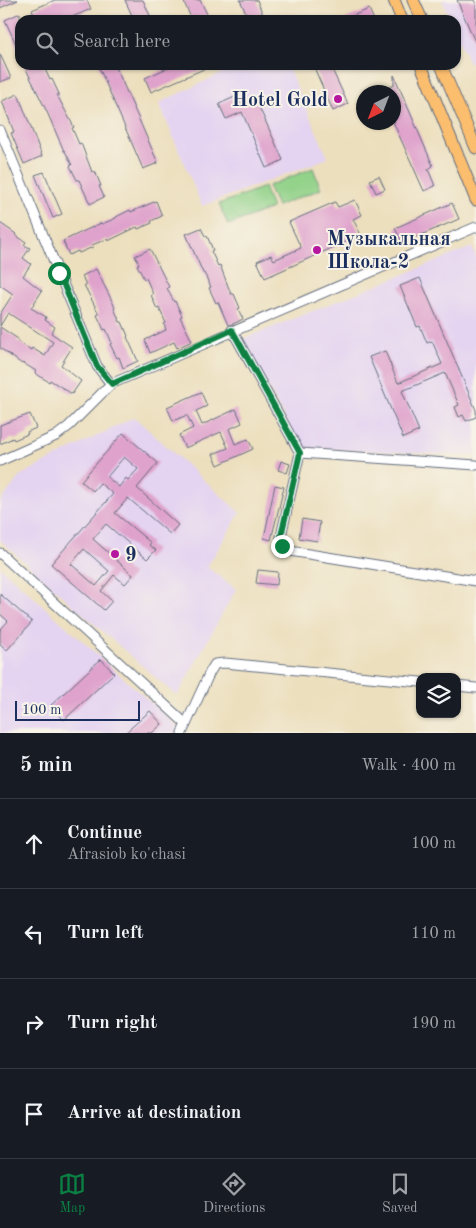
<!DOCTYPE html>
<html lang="en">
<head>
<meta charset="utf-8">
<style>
	body { margin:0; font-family:"Old Standard TT",serif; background:#20242c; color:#f1f3f6 }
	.controls { position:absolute; right:15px; bottom:15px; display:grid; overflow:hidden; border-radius:10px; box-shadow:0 1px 4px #0004 }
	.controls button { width:45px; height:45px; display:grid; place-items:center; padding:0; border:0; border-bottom:1px solid #363941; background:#171b24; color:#f1f3f6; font:25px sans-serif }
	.compass { position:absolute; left:356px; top:85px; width:45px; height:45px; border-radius:50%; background:#171b24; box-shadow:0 1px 4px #0004; rotate:222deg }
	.scale { position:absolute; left:15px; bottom:12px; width:125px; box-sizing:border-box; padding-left:5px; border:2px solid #1b2f5e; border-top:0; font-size:14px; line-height:18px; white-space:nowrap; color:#1b2f5e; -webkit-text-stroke:4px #f7f3e8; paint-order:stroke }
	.stop { position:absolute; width:15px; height:15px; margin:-11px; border:4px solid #0b8043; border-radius:50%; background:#fff }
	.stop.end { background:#0b8043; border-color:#fff; box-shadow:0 1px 5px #0008 }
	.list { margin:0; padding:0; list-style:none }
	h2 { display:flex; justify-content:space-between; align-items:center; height:65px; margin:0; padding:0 20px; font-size:21px }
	h2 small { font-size:16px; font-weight:400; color:#9ea1a6 }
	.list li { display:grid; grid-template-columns:32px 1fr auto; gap:15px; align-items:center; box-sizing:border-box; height:90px; padding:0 20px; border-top:1px solid #363941 }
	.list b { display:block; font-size:19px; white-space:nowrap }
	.list p { margin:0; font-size:16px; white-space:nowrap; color:#9ea1a6 }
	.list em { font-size:16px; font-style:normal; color:#9ea1a6 }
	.icon { flex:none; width:28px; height:28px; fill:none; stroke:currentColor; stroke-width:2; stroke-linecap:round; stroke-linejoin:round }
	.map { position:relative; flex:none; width:476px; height:733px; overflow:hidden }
	.search { position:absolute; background:#171b24; box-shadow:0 1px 4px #0004; left:15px; right:15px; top:15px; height:55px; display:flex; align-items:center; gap:12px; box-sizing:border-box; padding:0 18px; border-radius:15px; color:#9ea1a6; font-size:19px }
	.sheet { height:425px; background:#171b24 }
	nav { display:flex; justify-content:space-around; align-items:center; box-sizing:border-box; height:70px; border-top:1px solid #363941; background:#171b24; font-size:14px; color:#9ea1a6 }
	nav a { display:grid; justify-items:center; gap:2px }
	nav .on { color:#0b8043 }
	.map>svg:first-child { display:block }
</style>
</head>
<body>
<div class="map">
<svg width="476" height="733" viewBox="0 0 476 733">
	<rect width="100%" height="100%" fill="#f7f3e8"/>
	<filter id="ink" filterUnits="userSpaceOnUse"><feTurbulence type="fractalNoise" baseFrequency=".02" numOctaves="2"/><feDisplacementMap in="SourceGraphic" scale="10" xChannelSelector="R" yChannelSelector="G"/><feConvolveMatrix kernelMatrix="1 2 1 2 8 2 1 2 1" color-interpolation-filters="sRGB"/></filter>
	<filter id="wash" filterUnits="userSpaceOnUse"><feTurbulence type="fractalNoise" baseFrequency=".0096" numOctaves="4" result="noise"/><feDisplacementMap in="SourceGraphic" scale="20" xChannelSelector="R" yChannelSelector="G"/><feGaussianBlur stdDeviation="1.12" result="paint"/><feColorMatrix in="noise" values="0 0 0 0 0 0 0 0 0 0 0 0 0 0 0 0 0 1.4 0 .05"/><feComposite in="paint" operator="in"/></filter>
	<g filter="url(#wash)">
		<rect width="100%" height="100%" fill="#ecdfbd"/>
		<g fill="#e4d3f1">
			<polygon points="442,0 476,0 476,60 469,63 456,32 456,20 451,20"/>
			<polygon points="239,65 287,65 328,158 202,206 159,103"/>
			<polygon points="472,247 476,257 476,456 306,448 291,430 243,339"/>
			<polygon points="134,417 240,513 207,567 236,589 177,696 70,603 0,540 0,502 21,475"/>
			<polygon points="0,567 179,728 177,733 0,733"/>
		</g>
		<g fill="#92d289" stroke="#568074">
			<polygon points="313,168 321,189 277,206 268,186"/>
			<polygon points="264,187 272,208 228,225 219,204"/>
		</g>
		<g id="blocks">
			<g fill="#dfa2cc" fill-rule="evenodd">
				<polygon points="0,0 18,0 0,8"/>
				<polygon points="55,0 87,0 91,9 65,20 36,20 32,10"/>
				<polygon points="125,0 143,0 152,20 134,20"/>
				<polygon points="183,0 200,0 210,20 192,20"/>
				<polygon points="240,0 257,0 265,20 249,20"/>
				<polygon points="457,0 474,0 476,4 476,44"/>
				<polygon points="369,9 374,20 343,20"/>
				<polygon points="20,13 20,53 5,20"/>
				<polygon points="0,54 11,78 0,82"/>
				<polygon points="24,65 43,65 50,80 52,79 59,94 57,95 74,127 72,128 79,144 81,143 92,172 95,171 101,186 99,186 104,197 90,204 79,180 77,180 70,166 72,165 65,151 64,151 47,112"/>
				<polygon points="98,65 115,65 158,163 143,169"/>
				<polygon points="174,65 213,65 151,92 145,78"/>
				<polygon points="313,65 330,65 348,104 333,111"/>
				<polygon points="394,75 433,166 428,169 435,186 424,191 394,124 394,92 377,92 394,85"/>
				<polygon points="18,94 42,156 24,164 11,133 14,132 2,101"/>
				<polygon points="237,96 241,104 255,98 283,160 266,168 242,112 226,119 219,104"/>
				<polygon points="44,172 62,214 53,218 35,175"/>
				<polygon points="379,176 385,189 376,193 370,180"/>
				<polygon points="355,200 362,215 353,219 361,235 265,278 257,261 271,255 274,260 301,248 289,222 335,202 338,207"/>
				<polygon points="156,201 162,216 151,221 152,223 138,229 137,227 108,241 107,239 92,245 93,247 79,253 78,251 69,255 63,241 101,223 102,224 116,218 116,217 130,210 131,212"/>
				<polygon points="452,203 459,219 402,243 395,228"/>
				<polygon points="0,223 16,234 15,235 26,242 24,245 30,248 23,258 31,264 23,276 42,291 31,308 46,317 45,320 55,327 51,333 72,347 61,365 81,381 72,394 50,380 49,382 35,373 36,371 23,363 22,364 0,348 0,327 18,339 17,341 31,350 32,348 45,356 53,342 8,313 0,326 0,314 13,294 0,285"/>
				<polygon points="201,228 205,236 207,236 213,250 211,251 218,266 220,265 231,294 234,294 240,308 238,309 243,319 233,324 228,325 218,302 216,303 209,288 211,287 204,273 203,273 186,234"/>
				<polygon points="150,249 169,287 167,288 174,302 175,301 182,316 180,317 192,341 177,348 174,342 150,353 145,340 166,330 164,324 166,323 159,308 157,309 151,295 153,294 146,278 144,279 137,265 139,264 135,256"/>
				<polygon points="96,269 115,307 114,308 120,322 122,322 128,336 127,337 138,361 123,368 119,357 117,358 110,344 112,343 106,329 104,330 97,315 99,314 84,285 86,285 82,276"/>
				<polygon points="420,278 476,410 476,417 466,421 463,415 459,417 455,407 459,405 445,373 402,391 419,431 403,438 369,357 385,351 398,383 442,364 432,341 427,343 420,326 417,327 400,286"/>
				<polygon points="201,392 207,406 196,411 202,425 236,409 242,423 229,429 235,444 248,439 253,449 218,465 213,454 228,448 221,432 185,448 179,435 193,428 187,415 173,421 167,407"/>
				<polygon points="30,414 36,428 27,432 28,434 14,440 13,438 0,444 0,425"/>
				<path d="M 123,433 L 158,463 L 137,488 L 178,525 L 170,534 L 128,498 L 115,513 L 151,543 L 149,545 L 156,550 L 147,559 L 106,524 L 93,539 L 133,575 L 125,584 L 114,575 L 101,591 L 112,601 L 104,610 L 51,564 L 113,494 L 100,483 L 93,491 L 81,481 ZM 124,457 L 138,469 L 128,480 L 126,478 L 119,487 L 107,477 ZM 84,549 L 109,571 L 96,586 L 71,564 Z"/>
				<polygon points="281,461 290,464 287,473 278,470"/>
				<polygon points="275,485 284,487 271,540 264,538"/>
				<polygon points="302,519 320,522 317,541 299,538"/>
				<polygon points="258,570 278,572 277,585 256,583"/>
				<polygon points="0,594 32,622 7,650 0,644 0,630 8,621 0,614"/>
				<polygon points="101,659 114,673 64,720 50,706"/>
				<polygon points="150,711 162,724 152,733 125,733"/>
			</g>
		</g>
	</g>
	<g filter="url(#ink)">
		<use href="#blocks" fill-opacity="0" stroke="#646d7f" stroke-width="1"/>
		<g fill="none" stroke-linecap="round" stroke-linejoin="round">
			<g stroke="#646d7f" stroke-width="11">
				<g id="minor">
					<polyline points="0,130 97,366 111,384"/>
					<polyline points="232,330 300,453 281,536 282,546 290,551 476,581"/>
					<polyline points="300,453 476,465"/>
					<polyline points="0,461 56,436 69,426 111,384 476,227"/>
					<polyline points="0,553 186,724"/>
					<polyline points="457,686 476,688"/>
					<polyline points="182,733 210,672 215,664 225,663 420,682"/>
				</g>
			</g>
			<g stroke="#646d7f" stroke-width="13">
				<g id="major">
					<polyline points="394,0 402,20"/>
					<polyline points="413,0 422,20"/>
					<polyline points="421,65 476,200"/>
					<polyline points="441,65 476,148"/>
				</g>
			</g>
			<use href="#minor" stroke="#fff" stroke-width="9"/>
			<use href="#major" stroke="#fbbd6e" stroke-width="11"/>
		</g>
	</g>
	<g fill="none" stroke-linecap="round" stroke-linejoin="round" filter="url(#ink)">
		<polyline stroke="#0b8043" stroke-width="6" points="59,273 97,366 112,384 232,330 300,453 281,536 282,546"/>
	</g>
	<g fill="#b5179e" stroke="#f7f3e8" stroke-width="2">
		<circle cx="338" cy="99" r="5"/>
		<circle cx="317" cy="250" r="5"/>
		<circle cx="115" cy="554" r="5"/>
	</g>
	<g text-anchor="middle" stroke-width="4" stroke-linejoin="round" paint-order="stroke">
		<g font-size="20" font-weight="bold" fill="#1b2f5e" stroke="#f7f3e8" text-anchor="start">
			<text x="328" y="106" text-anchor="end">Hotel Gold</text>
			<text x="327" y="245">Музыкальная<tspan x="327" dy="23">Школа-2</tspan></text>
			<text x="125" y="561">9</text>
		</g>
	</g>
</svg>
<div class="controls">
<button><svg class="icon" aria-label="layers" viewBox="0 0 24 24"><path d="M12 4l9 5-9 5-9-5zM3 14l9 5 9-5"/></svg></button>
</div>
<svg class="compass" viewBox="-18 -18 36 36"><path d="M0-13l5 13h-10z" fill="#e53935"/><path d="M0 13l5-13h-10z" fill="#9ea1a6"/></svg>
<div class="scale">100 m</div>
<div class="stop" style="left:59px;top:273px"></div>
<div class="stop end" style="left:282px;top:546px"></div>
<div class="search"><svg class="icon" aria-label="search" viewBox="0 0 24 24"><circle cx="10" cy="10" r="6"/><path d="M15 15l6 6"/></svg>Search here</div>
</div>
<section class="sheet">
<h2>5 min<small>Walk · 400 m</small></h2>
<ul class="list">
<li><svg class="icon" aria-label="ahead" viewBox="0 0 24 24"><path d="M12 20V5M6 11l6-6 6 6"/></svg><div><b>Continue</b><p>Afrasiob ko'chasi</p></div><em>100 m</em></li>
<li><svg class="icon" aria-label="left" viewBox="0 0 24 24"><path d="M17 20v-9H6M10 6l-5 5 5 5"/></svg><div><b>Turn left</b></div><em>110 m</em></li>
<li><svg class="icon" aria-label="right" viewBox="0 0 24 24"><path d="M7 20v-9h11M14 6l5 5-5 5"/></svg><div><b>Turn right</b></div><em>190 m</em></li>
<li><svg class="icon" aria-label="arrive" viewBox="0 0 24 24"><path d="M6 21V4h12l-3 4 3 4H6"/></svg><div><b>Arrive at destination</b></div></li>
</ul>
</section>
<nav>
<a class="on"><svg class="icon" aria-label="map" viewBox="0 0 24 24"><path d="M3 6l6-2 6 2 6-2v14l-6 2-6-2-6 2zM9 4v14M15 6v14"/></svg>Map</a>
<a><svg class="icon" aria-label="directions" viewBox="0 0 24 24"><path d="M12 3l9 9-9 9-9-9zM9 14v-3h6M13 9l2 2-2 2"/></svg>Directions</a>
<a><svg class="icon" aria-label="saved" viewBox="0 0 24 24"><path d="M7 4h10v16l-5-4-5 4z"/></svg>Saved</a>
</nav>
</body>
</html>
